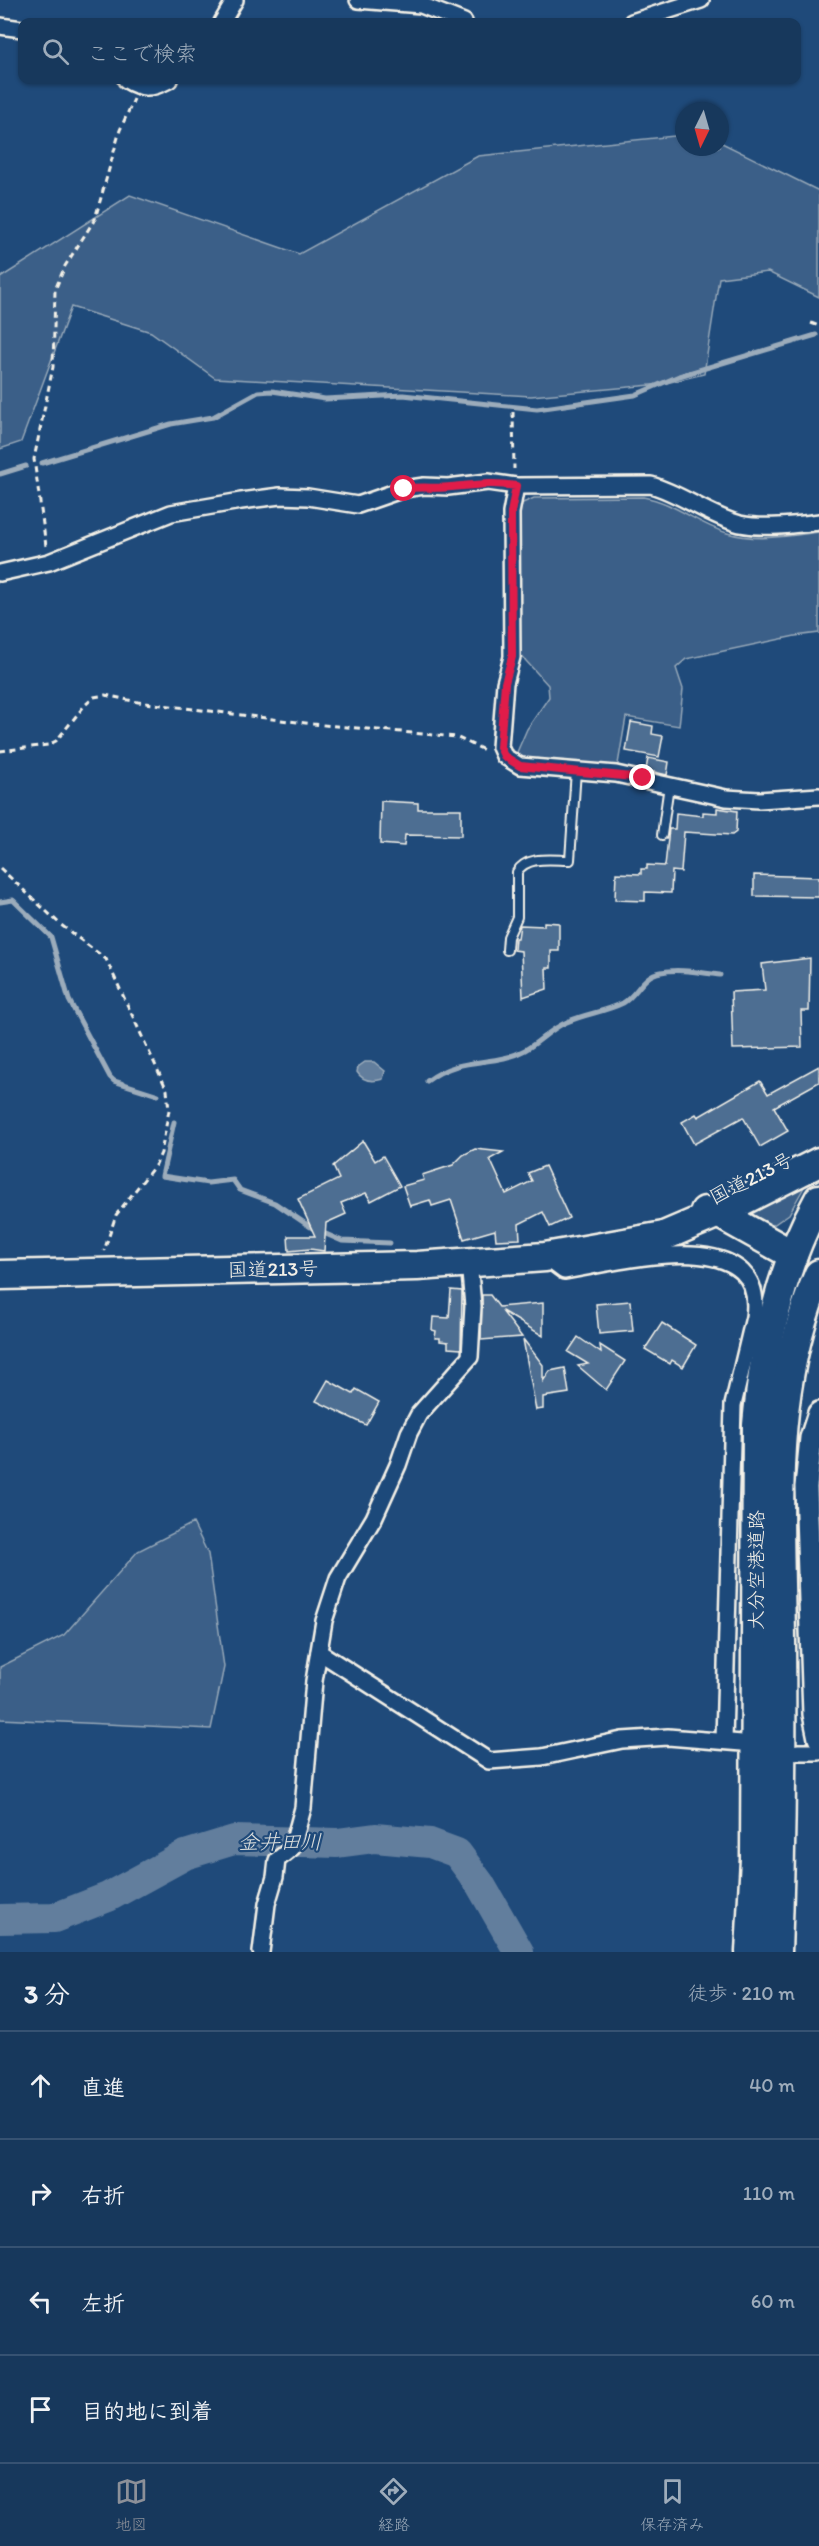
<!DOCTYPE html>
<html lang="ja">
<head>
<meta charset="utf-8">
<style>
	body { margin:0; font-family:Itim,"Klee One",sans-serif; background:#244365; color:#f1f3f6 }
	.compass { position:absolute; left:675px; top:102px; width:54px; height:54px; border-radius:50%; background:#17385c; box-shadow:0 2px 4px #0004; rotate:185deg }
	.stop { position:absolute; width:18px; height:18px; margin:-14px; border:4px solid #e11d48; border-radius:50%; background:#fff }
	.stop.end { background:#e11d48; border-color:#fff; box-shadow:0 2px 6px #0008 }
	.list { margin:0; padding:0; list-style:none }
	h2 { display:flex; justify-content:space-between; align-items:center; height:78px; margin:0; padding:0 24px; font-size:26px }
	h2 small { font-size:20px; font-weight:400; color:#9eacbb }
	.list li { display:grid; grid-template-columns:39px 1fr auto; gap:18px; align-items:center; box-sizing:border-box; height:108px; padding:0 24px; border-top:2px solid #365272 }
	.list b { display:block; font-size:22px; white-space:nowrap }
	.list em { font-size:20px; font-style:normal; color:#9eacbb }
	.icon { flex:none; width:33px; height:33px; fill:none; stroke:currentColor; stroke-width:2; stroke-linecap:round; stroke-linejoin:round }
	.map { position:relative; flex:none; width:819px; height:1952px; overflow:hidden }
	.search { position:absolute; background:#17385c; box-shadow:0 2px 4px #0004; left:18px; right:18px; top:18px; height:66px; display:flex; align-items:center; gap:15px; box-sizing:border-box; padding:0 21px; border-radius:12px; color:#9eacbb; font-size:22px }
	.sheet { height:510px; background:#17385c }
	nav { display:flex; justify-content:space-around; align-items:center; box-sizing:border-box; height:84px; border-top:2px solid #365272; background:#17385c; font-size:16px; color:#9eacbb }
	nav a { display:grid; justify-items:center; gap:3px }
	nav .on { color:#8c9099 }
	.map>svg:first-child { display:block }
</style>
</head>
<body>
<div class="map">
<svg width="819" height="1952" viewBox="0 0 819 1952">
	<rect width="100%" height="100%" fill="#1f4a7a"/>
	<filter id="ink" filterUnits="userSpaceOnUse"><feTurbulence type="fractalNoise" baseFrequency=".0167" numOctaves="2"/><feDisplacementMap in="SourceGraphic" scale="12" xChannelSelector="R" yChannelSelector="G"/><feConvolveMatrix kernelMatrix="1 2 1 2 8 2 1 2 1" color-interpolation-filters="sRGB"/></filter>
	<g filter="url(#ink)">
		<g fill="#3a5f88" stroke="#97a8b8" stroke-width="1.5">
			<polygon points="684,135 684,147 720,147 720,142 819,191 819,297 768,272 719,278 704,374 662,384 531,396 215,378 151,332 71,307 21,442 0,449 0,278 130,195 299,254 478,156"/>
			<path d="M 643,497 C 674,502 697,524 727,533 C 757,542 789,536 819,532 L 819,633 L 795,636 L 686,659 L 676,668 L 683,689 L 679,726 L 626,717 L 617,770 L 514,759 L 527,729 L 549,697 L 548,685 L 516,650 L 516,506 L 534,498 Z"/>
			<polygon points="807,1182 789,1214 766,1230 740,1209"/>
			<polygon points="193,1523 208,1554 224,1667 211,1729 0,1719 0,1667 64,1635 138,1551"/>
		</g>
		<path fill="#627e9d" stroke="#9cacbb" stroke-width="1.5" d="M 365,1062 L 374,1062 L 385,1071 L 383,1079 C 373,1082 363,1082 357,1072 L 358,1067 Z"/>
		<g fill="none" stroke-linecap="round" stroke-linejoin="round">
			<g stroke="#9cacbb" stroke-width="5">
				<polyline points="42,463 171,424 213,417 258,392 272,391 325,399 403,395 537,409 635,395 679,376 816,335"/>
				<polyline points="0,474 26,466"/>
				<polyline points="0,902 13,900 51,937 69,1000 110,1077 114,1081 158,1095"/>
				<path d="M 427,1081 C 463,1054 493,1068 525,1050 C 540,1042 550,1029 567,1022 C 584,1014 605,1012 623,1003 C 638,994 642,975 661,972 C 680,968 701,973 720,975"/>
				<polyline points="174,1122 162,1176 208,1183 233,1180 240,1190 275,1203 312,1228 342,1241 390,1243"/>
			</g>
			<polyline stroke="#627e9d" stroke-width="30" points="0,1919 54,1918 108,1897 185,1855 234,1840 337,1843 375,1838 430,1843 457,1853 480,1884 519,1952"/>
		</g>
		<g fill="#4d6e92" stroke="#f4f1e8" stroke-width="1.5">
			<polygon points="631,722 653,726 652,734 663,736 659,757 626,751"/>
			<polygon points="648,758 669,762 667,775 646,770"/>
			<polygon points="381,801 418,803 418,809 461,809 461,836 405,835 404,846 380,844"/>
			<polygon points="717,808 737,811 736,832 732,835 684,832 681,872 672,871 671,893 645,892 645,901 615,900 616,873 641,874 641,869 647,869 647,865 665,866 669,829 675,829 676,813 703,816 703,812 717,813"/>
			<polygon points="754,875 819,877 819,897 754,896"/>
			<polygon points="544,922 559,923 559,951 551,951 551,968 546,968 547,989 523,997 521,951 514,950 515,938 518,938 520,925 544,926"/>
			<polygon points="810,958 809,1011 801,1011 802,1047 733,1049 731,992 765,990 762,964"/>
			<polygon points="819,1066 819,1082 774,1107 788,1131 760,1147 743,1117 694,1144 682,1122 696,1114 698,1117 760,1081 768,1094"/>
			<polygon points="363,1141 375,1161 383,1156 400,1186 371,1201 366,1193 341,1203 346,1214 326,1223 324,1251 310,1249 289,1251 288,1236 315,1236 298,1199 339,1179 333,1166"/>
			<polygon points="475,1149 503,1152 490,1159 506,1194 532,1181 528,1173 545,1166 569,1218 550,1227 543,1212 519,1224 520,1239 496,1240 495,1230 464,1239 451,1200 432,1206 430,1200 410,1206 403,1186 424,1180 422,1175 453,1165 463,1155"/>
			<polygon points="451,1290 462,1291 461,1349 448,1348 448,1342 440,1341 440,1338 435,1338 436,1331 432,1330 433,1317 449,1318"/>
			<polygon points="482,1295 490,1295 499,1307 543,1303 543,1336 502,1311 522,1337 481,1340"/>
			<polygon points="630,1301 633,1331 599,1334 596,1304"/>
			<polygon points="662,1323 696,1345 683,1367 672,1360 670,1364 645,1349"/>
			<polygon points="578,1337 601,1353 600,1345 625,1361 606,1390 578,1366 588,1364 568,1352"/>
			<polygon points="523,1339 543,1365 543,1381 550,1371 565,1368 569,1393 543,1397 543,1409 536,1410"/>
			<polygon points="328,1380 353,1394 356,1389 379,1402 366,1425 316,1401"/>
		</g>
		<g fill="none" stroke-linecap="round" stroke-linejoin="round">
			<g stroke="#f4f1e8" stroke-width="12">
				<g id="lane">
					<polyline points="662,835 669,785"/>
					<path d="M 507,950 L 508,937 L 517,917 L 517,872 C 527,855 553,860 570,860 L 576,770"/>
				</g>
			</g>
			<g stroke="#f4f1e8" stroke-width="20">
				<g id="street">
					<polyline points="358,0 421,5 464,22"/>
					<polyline points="222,22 235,0"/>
					<polyline points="632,22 701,0"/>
					<polyline points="0,26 22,29"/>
					<path d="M 126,80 C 142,90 152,89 169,80"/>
					<polyline points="516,486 511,513 512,657 505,683 500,747 504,756 520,766 616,774 726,798 759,800 819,796"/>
					<path d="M 0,573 L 49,562 L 171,513 L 241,501 L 280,496 L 308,497 L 358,505 L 404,489 L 424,486 L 448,487 L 488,482 L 516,486 L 651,485 C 682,494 709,516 740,524 C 764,529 795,525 819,522"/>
					<path d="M 545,1257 L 564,1271 C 616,1263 768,1220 754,1317 L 733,1405 L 724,1741"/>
					<polyline points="319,1652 489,1761 542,1757 622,1740 668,1737 742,1743"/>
					<polyline points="798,1752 819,1752"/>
					<polyline points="261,1952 267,1904 275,1877 277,1860 292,1848 303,1808 314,1681 324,1621 338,1578 374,1518 398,1465 409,1433 419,1414 470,1357 473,1306 469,1262"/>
				</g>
			</g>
			<g stroke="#f4f1e8" stroke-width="26">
				<polyline id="secondary" points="819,1413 811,1438 806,1487 814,1714 819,1738"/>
			</g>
			<g stroke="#f4f1e8" stroke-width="33">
				<g id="highway">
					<polyline points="705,1211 718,1213 793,1255"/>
					<polyline points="0,1275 417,1266 545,1257 664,1236 718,1213 819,1162"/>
					<path d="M 750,1952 L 755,1859 L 757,1425 C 764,1346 780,1269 819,1199"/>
					<path d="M 777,1952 C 781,1849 782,1746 781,1642 C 780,1519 768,1390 819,1274"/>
				</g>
			</g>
			<g stroke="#f4f1e8" stroke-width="3" stroke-dasharray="6 4.5" stroke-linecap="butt">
				<polyline points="811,323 819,326"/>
				<polyline points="513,412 514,469"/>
				<polyline points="46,546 34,459 53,367 55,290 65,266 95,219 120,130 134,99"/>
				<polyline points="0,751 48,745 56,741 85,705 94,697 105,695 138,702 313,724 456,737 486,751"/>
				<polyline points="0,868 61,925 106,959 167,1090 169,1110 161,1153 156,1164 116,1215 104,1251"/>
			</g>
			<use href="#lane" stroke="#1f4a7a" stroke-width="8"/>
			<use href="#street" stroke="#1f4a7a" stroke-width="15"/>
			<use href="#secondary" stroke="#1f4a7a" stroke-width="21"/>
			<use href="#highway" stroke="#1f4a7a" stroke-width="28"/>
		</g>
	</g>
	<g fill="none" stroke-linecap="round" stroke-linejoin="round" filter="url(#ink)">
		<path stroke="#e11d48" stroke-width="8" d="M 404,489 C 420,486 435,489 451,487 C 478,485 489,482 516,486 L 511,513 L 512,657 L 505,683 L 500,747 L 504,756 L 520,766 L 643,778"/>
	</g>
	<g text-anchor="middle" stroke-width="4.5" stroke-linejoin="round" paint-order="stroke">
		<g font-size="20" fill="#f4f1e8" stroke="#1f4a7a">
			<text transform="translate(751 1178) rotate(-27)" y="7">国道213号</text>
			<text transform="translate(273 1269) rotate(-1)" y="7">国道213号</text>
			<text transform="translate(756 1570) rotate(-90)" y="7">大分空港道路</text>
		</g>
		<g font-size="21" font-style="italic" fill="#dee0dd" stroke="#1f4a7a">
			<text x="280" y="1849">金井田川</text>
		</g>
	</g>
</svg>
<svg class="compass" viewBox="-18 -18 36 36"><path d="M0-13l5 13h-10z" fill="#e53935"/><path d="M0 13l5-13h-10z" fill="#9eacbb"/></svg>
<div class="stop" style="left:404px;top:489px"></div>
<div class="stop end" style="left:643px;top:778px"></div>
<div class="search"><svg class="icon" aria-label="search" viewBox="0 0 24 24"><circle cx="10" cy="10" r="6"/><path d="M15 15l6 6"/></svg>ここで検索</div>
</div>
<section class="sheet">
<h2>3 分<small>徒歩 · 210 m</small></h2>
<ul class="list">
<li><svg class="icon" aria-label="ahead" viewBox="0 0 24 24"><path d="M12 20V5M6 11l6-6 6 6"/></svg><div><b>直進</b></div><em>40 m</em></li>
<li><svg class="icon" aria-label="right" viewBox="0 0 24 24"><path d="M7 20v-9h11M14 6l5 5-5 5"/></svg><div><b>右折</b></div><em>110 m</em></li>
<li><svg class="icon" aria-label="left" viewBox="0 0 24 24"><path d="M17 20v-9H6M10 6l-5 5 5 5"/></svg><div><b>左折</b></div><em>60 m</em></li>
<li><svg class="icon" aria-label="arrive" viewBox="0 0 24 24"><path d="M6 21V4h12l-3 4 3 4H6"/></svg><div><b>目的地に到着</b></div></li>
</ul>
</section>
<nav>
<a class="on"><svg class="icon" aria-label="map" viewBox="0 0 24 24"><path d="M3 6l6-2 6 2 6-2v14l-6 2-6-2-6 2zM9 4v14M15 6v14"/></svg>地図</a>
<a><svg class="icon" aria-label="directions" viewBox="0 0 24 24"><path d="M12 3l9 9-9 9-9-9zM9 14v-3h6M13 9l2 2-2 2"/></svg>経路</a>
<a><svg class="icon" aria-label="saved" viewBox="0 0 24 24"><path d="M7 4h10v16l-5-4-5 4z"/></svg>保存済み</a>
</nav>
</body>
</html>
